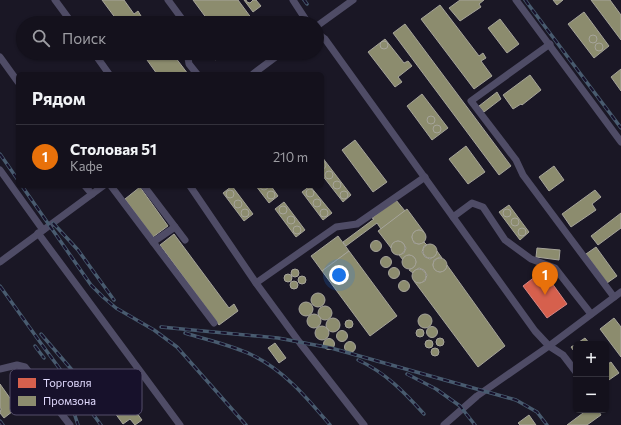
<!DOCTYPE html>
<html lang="ru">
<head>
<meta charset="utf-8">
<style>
	body { margin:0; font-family:Commissioner,sans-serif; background:#1d1a25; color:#f1f3f6 }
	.controls { position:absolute; right:12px; bottom:12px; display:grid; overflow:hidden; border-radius:6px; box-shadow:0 1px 3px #0004 }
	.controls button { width:36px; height:36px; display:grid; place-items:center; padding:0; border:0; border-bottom:1px solid #33313b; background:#14111c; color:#f1f3f6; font:20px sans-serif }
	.you { position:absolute; left:339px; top:275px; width:14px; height:14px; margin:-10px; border:3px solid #fff; border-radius:50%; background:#1a73e8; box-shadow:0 0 0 6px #1a73e833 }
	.badge { display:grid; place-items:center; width:26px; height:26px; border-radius:50%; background:#7c3aed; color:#fff; font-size:13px; font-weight:700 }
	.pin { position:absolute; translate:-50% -33px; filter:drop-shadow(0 1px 2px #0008) }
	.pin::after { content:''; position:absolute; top:21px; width:14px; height:12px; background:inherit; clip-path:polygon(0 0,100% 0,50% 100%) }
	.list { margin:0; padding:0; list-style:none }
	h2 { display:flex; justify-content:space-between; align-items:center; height:52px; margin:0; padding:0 16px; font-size:17px }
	h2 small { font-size:13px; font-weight:400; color:#9d9da3 }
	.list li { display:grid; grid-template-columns:26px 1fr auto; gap:12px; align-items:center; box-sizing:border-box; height:64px; padding:0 16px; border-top:1px solid #33313b }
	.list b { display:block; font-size:15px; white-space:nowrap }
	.list p { margin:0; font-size:13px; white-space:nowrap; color:#9d9da3 }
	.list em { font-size:13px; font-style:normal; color:#9d9da3 }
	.icon { flex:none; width:22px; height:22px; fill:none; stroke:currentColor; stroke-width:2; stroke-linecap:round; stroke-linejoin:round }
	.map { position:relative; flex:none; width:621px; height:425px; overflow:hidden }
	.search { position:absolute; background:#14111c; box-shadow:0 1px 3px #0004; left:16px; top:16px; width:308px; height:44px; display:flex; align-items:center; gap:10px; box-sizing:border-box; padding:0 14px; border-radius:22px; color:#9d9da3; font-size:15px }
	.panel { position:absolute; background:#14111c; box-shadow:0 1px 3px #0004; left:16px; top:72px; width:308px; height:116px; border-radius:6px }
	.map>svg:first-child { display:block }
</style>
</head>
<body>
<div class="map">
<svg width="621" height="425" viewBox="0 0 621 425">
	<rect width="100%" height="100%" fill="#1a1725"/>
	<polygon fill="#d6604d" stroke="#da8582" points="540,273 546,281 549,279 567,304 547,318 523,286"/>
	<g fill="#8c8c6e" stroke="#a6a49a">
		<polygon points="102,0 124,0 134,14 138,11 141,16 137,19 140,22 119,23"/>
		<polygon points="193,0 238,0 255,23 210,23"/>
		<polygon points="244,0 246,0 247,2 250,3 253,0 256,0 261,6 253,12"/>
		<polygon points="460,0 484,0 479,4 481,7 460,21 449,8"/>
		<polygon points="553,0 563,0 557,5"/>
		<polygon points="591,0 610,0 621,15 621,40"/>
		<polygon points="440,5 479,56 483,53 486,58 481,61 492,76 474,89 421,19"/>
		<polygon points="584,12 609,46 594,58 568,24"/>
		<polygon points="146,18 150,23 139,23 140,22"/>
		<polygon points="500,19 519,44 507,53 488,28"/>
		<polygon points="405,24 511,166 499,175 393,33"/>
		<circle cx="593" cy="39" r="4"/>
		<polygon points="385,39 404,63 408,61 412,66 398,77 402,82 395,87 368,52"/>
		<circle cx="384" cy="45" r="4"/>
		<circle cx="599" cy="47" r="4"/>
		<polygon points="142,53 172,53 188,74 157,74"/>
		<polygon points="210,53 225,53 215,60"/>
		<polygon points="621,69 621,91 611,77"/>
		<polygon points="530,75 541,90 522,105 521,104 513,109 503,95"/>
		<polygon points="497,92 501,99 484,112 479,106"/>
		<polygon points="422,94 448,128 432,140 407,106"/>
		<circle cx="431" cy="120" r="4"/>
		<circle cx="437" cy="129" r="4"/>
		<polygon points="355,140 387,182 373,192 342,150"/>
		<polygon points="466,146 485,172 468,184 449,159"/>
		<polygon points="322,157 351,195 343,202 322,175"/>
		<polygon points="322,161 325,162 326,165 325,168 323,169"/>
		<polygon points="554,166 564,180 549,191 539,177"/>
		<circle cx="329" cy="175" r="4"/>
		<circle cx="337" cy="185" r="4"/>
		<polygon points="232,186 253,214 244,221 223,193"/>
		<polygon points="256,186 271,186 278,196 269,203"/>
		<polygon points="260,186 268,186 267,189 264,190 261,189"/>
		<polygon points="310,186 332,213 323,220 302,192"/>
		<polygon points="140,187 168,226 153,237 125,199"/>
		<circle cx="310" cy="193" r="4"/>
		<polygon points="595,190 601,197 592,204 596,210 571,227 562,214"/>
		<circle cx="230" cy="194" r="4"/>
		<circle cx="344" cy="195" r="4"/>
		<circle cx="271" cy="195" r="4"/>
		<circle cx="317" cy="203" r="4"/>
		<polygon points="396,200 405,211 381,229 377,223 346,246 343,242 374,219 372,218"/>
		<circle cx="238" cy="204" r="4"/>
		<polygon points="284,202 305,230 296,237 275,209"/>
		<polygon points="509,205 529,232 520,240 499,212"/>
		<circle cx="283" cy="210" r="4"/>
		<polygon points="407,209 424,232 419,230 414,232 412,237 414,243 419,244 424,242 427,245 424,246 422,252 425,257 430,259 435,256 437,251 442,258 440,257 434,260 433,265 435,270 440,272 445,270 447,265 505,346 478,367 414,281 420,283 425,281 427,275 424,270 419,268 414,271 413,273 409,270 414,267 416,262 414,257 409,255 404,258 403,260 399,255 404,253 406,248 403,243 398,241 393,243 391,248 378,231"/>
		<circle cx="507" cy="213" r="4"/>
		<circle cx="324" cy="213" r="4"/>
		<circle cx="245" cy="213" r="4"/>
		<polygon points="621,213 621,228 598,245 591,236"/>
		<circle cx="291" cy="220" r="4"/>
		<circle cx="515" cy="222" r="4"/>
		<circle cx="297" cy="230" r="4"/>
		<circle cx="522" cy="232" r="4"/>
		<circle cx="419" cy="237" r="7"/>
		<polygon points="174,234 229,308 234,304 238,311 219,325 160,245"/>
		<polygon points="338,236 349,251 322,271 311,256"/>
		<circle cx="376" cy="246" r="5.5"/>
		<circle cx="398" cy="248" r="7"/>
		<circle cx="430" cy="251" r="7"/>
		<polygon points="596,247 617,276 607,283 586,254"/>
		<polygon points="537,248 560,250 559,260 536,257"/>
		<polygon points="349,251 397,316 370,336 322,271"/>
		<circle cx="409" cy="262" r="7"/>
		<circle cx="386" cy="262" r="5.5"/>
		<circle cx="440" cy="265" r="7"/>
		<circle cx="394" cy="273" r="5.5"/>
		<circle cx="295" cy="273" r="4"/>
		<circle cx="419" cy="276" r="7"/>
		<circle cx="288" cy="278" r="4"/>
		<circle cx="302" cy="280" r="4"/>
		<circle cx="404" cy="286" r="5.5"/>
		<circle cx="294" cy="285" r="4"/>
		<circle cx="318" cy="300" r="7"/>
		<circle cx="306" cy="309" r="7"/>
		<circle cx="325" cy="313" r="7"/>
		<circle cx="425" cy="321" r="7"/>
		<circle cx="314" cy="321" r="7"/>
		<polygon points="614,318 621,327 621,357 600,329"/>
		<circle cx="333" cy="325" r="7"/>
		<circle cx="349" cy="324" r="4"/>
		<circle cx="322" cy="333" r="7"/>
		<circle cx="432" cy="332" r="5.5"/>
		<circle cx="420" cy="333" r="4"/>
		<circle cx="342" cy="336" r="5.5"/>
		<circle cx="440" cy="342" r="4"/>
		<polygon points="585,338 590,344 576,344"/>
		<circle cx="329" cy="344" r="5.5"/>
		<circle cx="429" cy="344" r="4"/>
		<circle cx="350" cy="347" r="5.5"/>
		<polygon points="275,343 286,358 279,363 268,348"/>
		<polygon points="576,344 576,354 571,347"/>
		<circle cx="435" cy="352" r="4"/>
		<polygon points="611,362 619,373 606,382 606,365"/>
		<polygon points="112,379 142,420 135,425 130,419 123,424 98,390"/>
		<polygon points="0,384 17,408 4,418 0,413 1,409 0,407"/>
		<polygon points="587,410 598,410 601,415 587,425 567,425"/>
		<polygon points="529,415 536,425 520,425 518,423"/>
	</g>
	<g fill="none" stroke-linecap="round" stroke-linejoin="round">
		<g stroke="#4f4c66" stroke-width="7">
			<polyline points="55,0 72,23"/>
			<polyline points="168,0 185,23"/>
			<polyline points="293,0 308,23"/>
			<polyline points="516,0 621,142"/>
			<polyline points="317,26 353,0"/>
			<polyline points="317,33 325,39 535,331 549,346 563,355 576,372"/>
			<polyline points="550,44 471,101 516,160 523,175 614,297"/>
			<polyline points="94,53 109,74"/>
			<polyline points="192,53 188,58 189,64 197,74"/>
			<polyline points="0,57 18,82"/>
			<polyline points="253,74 281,53"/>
			<polyline points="0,170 43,230"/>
			<polyline points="85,186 92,194"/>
			<polyline points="111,186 214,323"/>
			<polyline points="144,186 185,240"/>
			<polyline points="190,186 256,283 300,343 364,425"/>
			<polyline points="453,217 472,203 483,207 505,240 531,259 555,268 591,314"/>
			<polyline points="38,233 180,425"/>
			<polyline points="153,242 175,227"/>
			<polyline points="0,262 103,186"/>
			<polyline points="256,283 336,227 357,224 425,177"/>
			<polyline points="0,369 17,365 25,367 70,425"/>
			<polyline points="444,425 477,396 549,346 621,292"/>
		</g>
		<g stroke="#485b6f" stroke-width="3.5">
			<g id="rail">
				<polyline points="304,0 307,4"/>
				<polyline points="525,0 621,128"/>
				<polyline points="0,154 18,180"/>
				<polyline points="22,186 91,285 103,297 116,308 154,330 177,347 246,425"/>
				<polyline points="53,223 78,250 114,300"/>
				<polyline points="0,286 40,342 101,425"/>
				<polyline points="161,327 278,338 331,348 516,400 537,412 547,425"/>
				<path d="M 185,333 C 207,340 231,345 252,355 C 285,371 307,398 330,425"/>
				<polyline points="41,334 72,370"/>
				<polyline points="35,346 44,358"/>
				<path d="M 358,360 C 386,373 404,392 424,414"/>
				<polyline points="407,374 436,389 460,406 475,425"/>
				<polyline points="61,376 68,394 78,425"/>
				<polyline points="0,421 3,425"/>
			</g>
		</g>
		<use href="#rail" stroke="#17112b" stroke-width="2" stroke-dasharray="6" stroke-linecap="butt"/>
	</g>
	<rect x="10" y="369" width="132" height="46" rx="6" fill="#17112b" stroke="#544e6b" stroke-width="1"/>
	<rect x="18" y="378" width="18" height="10" fill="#d6604d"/>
	<rect x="18" y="396" width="18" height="10" fill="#8c8c6e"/>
	<g font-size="11" fill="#e2dbff">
		<text x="43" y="387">Торговля</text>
		<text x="43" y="405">Промзона</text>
	</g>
</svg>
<div class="controls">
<button>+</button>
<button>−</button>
</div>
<div class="you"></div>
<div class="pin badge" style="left:545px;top:295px;background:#e8710a">1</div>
<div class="search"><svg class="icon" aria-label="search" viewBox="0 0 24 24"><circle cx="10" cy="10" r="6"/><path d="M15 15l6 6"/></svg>Поиск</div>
<section class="panel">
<h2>Рядом<small></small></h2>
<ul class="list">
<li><span class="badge" style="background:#e8710a">1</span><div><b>Столовая 51</b><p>Кафе</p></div><em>210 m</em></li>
</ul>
</section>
</div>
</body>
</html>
